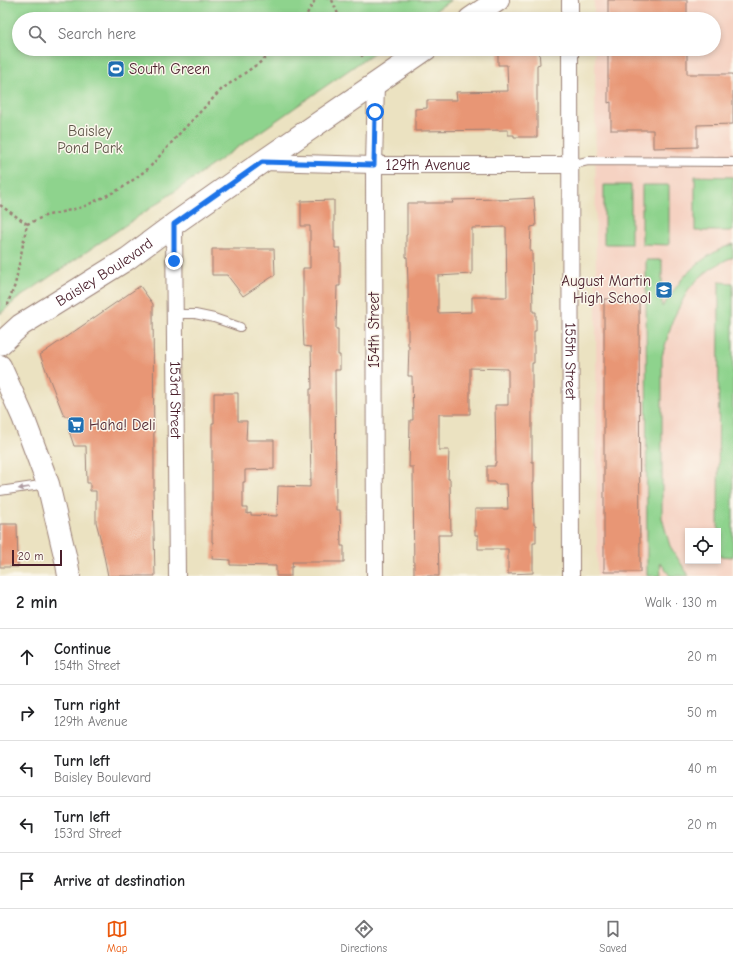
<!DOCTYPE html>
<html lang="en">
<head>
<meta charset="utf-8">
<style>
	body { margin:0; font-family:"Comic Neue",sans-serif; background:#f2f2f2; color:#202124 }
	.controls { position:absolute; right:12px; bottom:12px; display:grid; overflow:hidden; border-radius:0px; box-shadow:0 2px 6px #0003 }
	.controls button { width:36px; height:36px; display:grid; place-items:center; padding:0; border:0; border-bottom:1px solid #e0e0e0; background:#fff; color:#202124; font:20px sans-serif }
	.scale { position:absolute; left:12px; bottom:10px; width:50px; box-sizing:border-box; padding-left:4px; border:2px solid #4a1f2b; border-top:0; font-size:11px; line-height:14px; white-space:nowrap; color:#4a1f2b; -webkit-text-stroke:3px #fbf7ec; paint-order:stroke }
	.stop { position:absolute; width:12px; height:12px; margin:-9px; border:3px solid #1a73e8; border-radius:50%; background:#fff }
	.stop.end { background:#1a73e8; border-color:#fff; box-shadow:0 1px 4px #0008 }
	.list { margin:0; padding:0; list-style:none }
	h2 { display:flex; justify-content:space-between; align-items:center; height:52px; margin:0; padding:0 16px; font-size:17px }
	h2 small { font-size:13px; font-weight:400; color:#757577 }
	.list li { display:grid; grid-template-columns:26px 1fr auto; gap:12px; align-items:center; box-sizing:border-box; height:56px; padding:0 16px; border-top:1px solid #e0e0e0 }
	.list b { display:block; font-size:15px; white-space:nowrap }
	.list p { margin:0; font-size:13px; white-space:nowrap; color:#757577 }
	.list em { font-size:13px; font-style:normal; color:#757577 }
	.icon { flex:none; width:22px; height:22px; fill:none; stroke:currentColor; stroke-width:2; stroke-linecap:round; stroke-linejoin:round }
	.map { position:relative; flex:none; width:733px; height:576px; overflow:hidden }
	.search { position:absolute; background:#fff; box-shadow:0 2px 6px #0003; left:12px; right:12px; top:12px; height:44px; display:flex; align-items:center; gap:10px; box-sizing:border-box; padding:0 14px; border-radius:22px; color:#757577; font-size:15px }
	.sheet { height:332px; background:#fff }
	nav { display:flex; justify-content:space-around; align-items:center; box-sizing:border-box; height:56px; border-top:1px solid #e0e0e0; background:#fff; font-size:11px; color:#757577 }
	nav a { display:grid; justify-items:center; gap:2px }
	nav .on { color:#ea580c }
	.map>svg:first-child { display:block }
</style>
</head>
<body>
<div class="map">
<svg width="733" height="576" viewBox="0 0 733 576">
	<rect width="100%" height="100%" fill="#fbf7ec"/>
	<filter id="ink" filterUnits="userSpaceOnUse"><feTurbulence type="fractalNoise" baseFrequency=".025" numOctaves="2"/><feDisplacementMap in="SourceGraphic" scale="8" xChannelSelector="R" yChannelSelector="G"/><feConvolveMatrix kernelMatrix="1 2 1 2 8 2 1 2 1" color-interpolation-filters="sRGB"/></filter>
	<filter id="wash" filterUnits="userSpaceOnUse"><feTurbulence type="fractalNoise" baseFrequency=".012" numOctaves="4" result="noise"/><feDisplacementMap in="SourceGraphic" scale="16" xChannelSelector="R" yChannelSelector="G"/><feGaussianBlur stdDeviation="0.9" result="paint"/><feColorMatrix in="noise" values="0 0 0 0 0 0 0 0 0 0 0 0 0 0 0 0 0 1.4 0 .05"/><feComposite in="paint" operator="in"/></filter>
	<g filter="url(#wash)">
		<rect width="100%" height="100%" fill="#ebe2c1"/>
		<path fill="#f5d2c2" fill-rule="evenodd" d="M 594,0 L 733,0 L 733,576 L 597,576 L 595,49 L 714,49 L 714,19 L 594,19 ZM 688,531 L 718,531 L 718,561 L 688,561 Z"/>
		<g fill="#8ed38d" stroke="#6c795c">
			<polygon points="0,0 451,0 423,19 19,19 19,49 379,49 168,196 16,300 0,314"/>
			<polygon points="695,176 733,177 733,231 695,231"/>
			<rect x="604" y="185" width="27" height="59"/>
			<polygon points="642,185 669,185 669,245 642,244"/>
			<path d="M 733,244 L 733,257 L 726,260 L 712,268 L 699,278 L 688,290 L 673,319 L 662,356 L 662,518 L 670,546 L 689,576 L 670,576 L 660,562 L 661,576 L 647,576 L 646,260 L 662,260 L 662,307 C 669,298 675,288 682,279 C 696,263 713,251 733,244 Z"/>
			<polygon points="719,282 733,283 733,557 718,556"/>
		</g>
		<g id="blocks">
			<g fill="#e89675" fill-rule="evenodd">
				<rect x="608" y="0" width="79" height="19"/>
				<polygon points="498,49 539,49 540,64 537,65 537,137 514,137 514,135 508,135 508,130 415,131 415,109 427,108 427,100 457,100 456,92 508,91 507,65 498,65"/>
				<polygon points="608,49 687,49 687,74 733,74 733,124 697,125 697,147 653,148 653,130 611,130 611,102 608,103"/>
				<path d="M 534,198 L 536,226 L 531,227 L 530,251 L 532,251 L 533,312 L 536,312 L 536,331 L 534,331 L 534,363 L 532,363 L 532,462 L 534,462 L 534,483 L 533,483 L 534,525 L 536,525 L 536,543 L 533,543 L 533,573 L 508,574 L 508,549 L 478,549 L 478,535 L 475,535 L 475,509 L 508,509 L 507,484 L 495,484 L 495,482 L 487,482 L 487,466 L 495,466 L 495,463 L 496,463 L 495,405 L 508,405 L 508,369 L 470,368 L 470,414 L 439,414 L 439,450 L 449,450 L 448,479 L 450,479 L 451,535 L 438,535 L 439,576 L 414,576 L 413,467 L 409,467 L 410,420 L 413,420 L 412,376 L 408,376 L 409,346 L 408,346 L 408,283 L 407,257 L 406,257 L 406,235 L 407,235 L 407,203 L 453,203 L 452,200 L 498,199 L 498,200 ZM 506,227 L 507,297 L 472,297 L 472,312 L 438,313 L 438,276 L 472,274 L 472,228 Z"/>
				<polygon points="334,200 334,241 335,241 335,248 340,248 340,286 337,286 336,329 338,329 338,355 340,355 340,370 335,370 336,510 340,510 341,546 344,546 344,562 292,562 293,567 291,567 291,576 276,576 276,566 230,565 230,560 212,559 213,542 212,542 212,423 214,423 214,393 238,393 238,421 247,421 246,440 274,440 274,469 245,470 245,482 243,482 243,508 247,508 247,514 251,513 251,515 277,516 278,486 310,487 310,480 311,480 310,430 310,389 312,389 311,347 304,346 303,323 303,268 310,268 310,226 301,226 301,201"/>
				<polygon points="212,249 274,249 275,275 243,296 227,275 212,275"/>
				<polygon points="140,286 153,304 154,461 154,490 153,490 155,576 108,576 101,541 96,522 96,491 90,491 90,483 87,483 86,446 74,446 69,431 69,416 64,416 40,355"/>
				<polygon points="604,299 639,299 640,572 604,572"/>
				<polygon points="0,524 17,524 18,567 0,567"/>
			</g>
		</g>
	</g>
	<g filter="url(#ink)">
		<use href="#blocks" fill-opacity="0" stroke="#9a8076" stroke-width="1"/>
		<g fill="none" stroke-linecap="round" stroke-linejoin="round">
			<g stroke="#9a8076" stroke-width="10">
				<g id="service">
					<polyline points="570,165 588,161 733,162"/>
					<polyline points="175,314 195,314 214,318 240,327"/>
					<polyline points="0,491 47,484"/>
				</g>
			</g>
			<g stroke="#9a8076" stroke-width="18">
				<g id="minor">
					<polyline points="570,0 570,19"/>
					<path id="s1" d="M 570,49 L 571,576"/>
					<path id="s2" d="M 262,162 L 374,165 L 570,165"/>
					<path id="s3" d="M 174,224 L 177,576"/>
					<polyline points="375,576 374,165 376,83"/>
				</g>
			</g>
			<g stroke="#9a8076" stroke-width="24">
				<g id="secondary">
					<polyline points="470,19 498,0"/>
					<path id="s4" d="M 0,344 L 21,325 L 127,259 L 174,224 L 262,162 L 426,49"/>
				</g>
			</g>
			<g stroke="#9a8076" stroke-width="24">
				<polyline id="primary" points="0,366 23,417 48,484 67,564 69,576"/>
			</g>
			<g stroke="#9a8076" stroke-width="2.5" stroke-dasharray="3 3" stroke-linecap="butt">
				<polyline points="332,0 340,19"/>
				<polyline points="304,19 315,0"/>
				<polyline points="358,49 364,59"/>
				<polyline points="0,205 27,224 15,285 9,300 8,305"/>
				<polyline points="27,224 45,216 83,207 122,188 149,168 179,134 222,89 262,61 274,49"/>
			</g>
			<use href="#service" stroke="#fff" stroke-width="8"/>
			<use href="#minor" stroke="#fff" stroke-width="16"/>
			<use href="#secondary" stroke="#fff" stroke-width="22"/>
			<use href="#primary" stroke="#fff" stroke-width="22"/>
		</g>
		<defs><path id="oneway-solid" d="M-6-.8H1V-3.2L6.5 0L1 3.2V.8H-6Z"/></defs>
		<use fill="#ae9aa0" href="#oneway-solid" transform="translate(24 488) rotate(171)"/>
	</g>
	<g fill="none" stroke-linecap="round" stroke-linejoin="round" filter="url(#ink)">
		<polyline stroke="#1a73e8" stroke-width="5" points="174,261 174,224 262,162 374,165 375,112"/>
	</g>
	<defs>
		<g id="stadium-square" transform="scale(0.9)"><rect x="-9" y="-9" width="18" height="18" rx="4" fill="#1f6fb2" stroke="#fbf7ec"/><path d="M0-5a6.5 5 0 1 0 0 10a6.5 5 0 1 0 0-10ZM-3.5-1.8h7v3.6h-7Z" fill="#fff"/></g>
		<g id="school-square" transform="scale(0.9)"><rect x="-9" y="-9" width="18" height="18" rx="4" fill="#1f6fb2" stroke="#fbf7ec"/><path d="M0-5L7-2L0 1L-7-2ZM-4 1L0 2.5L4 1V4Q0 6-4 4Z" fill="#fff"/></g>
		<g id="supermarket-square" transform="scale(0.9)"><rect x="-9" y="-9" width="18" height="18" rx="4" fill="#1f6fb2" stroke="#fbf7ec"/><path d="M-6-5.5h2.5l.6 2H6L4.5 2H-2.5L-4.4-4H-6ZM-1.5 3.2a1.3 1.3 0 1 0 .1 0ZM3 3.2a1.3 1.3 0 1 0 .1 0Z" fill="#fff"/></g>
	</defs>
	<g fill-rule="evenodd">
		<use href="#stadium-square" x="116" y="69"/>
		<use href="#school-square" x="664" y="290"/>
		<use href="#supermarket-square" x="76" y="425"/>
	</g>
	<g text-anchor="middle" stroke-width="3" stroke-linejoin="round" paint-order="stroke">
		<g font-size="15" fill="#4a1f2b" stroke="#fbf7ec" text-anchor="start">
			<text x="129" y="74">South Green</text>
			<text x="651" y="286" text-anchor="end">August Martin<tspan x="651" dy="17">High School</tspan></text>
			<text x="89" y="430">Haha! Deli</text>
		</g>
		<g font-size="15" fill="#5e5548" stroke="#fbf7ec">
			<text x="90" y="136">Baisley<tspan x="90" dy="17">Pond Park</tspan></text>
		</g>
		<g font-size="15" fill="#4a1f2b" stroke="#fbf7ec">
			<text dy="5" stroke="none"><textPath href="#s2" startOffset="166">129th Avenue</textPath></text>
			<text dy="5" stroke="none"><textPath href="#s4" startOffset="127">Baisley Boulevard</textPath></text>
			<text transform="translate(374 330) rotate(-90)" y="5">154th Street</text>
			<text dy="5" stroke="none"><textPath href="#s1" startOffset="312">155th Street</textPath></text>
			<text dy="5" stroke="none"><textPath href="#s3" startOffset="176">153rd Street</textPath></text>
		</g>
	</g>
</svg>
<div class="controls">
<button><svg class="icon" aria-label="locate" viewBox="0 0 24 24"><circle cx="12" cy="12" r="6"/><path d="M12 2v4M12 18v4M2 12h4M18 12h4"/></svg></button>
</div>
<div class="scale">20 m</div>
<div class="stop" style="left:375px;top:112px"></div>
<div class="stop end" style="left:174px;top:261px"></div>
<div class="search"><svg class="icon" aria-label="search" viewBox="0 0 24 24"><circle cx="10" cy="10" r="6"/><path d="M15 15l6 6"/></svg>Search here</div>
</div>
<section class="sheet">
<h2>2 min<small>Walk · 130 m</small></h2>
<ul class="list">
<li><svg class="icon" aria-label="ahead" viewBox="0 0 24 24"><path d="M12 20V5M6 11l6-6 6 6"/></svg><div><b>Continue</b><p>154th Street</p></div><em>20 m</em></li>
<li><svg class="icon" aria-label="right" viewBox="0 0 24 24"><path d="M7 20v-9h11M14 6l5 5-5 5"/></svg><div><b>Turn right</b><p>129th Avenue</p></div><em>50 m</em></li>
<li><svg class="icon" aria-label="left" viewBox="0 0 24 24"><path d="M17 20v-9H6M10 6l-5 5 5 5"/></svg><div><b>Turn left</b><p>Baisley Boulevard</p></div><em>40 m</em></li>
<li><svg class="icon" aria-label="left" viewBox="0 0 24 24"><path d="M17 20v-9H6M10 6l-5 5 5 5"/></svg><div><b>Turn left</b><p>153rd Street</p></div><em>20 m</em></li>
<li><svg class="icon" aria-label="arrive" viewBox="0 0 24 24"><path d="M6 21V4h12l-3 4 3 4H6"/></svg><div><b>Arrive at destination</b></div></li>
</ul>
</section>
<nav>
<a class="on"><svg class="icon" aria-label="map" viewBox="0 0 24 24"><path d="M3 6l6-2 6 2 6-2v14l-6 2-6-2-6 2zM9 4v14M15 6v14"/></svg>Map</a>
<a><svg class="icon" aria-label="directions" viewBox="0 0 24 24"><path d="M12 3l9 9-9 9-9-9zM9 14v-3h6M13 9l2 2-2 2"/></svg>Directions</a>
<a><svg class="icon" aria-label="saved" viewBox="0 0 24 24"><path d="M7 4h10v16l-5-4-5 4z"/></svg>Saved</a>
</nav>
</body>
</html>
